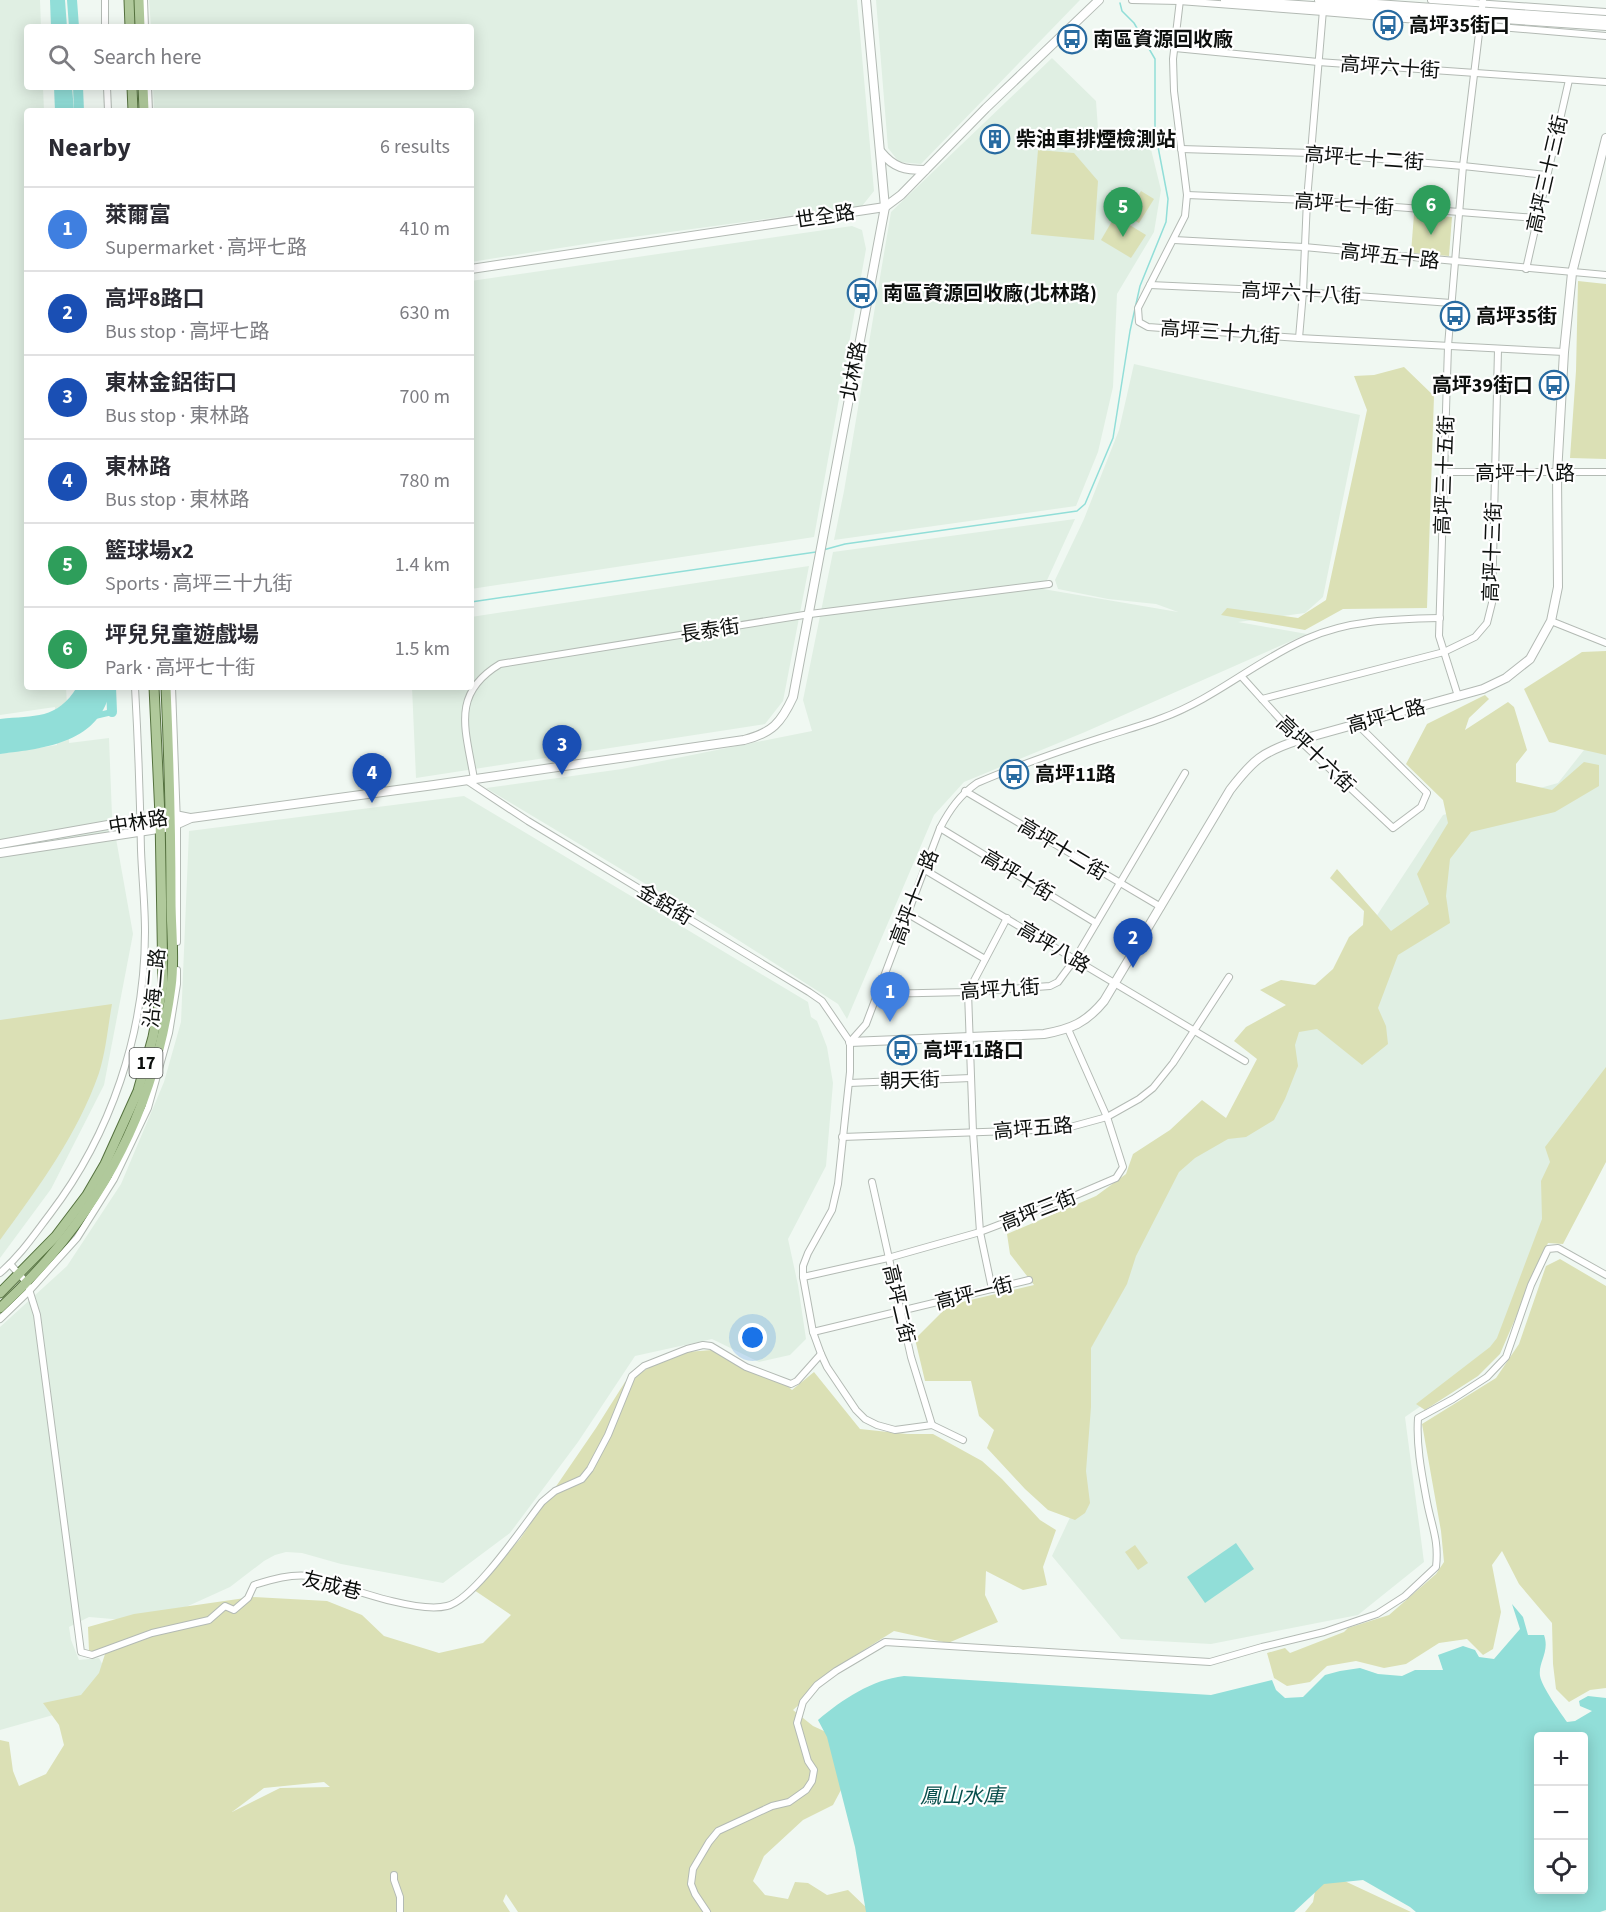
<!DOCTYPE html>
<html lang="en">
<head>
<meta charset="utf-8">
<style>
	body { margin:0; font-family:"Source Sans 3","Noto Sans TC",sans-serif; background:#f2f2f3; color:#2b2b33 }
	.controls { position:absolute; right:18px; bottom:18px; display:grid; overflow:hidden; border-radius:6px; box-shadow:0 3px 15px #0003 }
	.controls button { width:54px; height:54px; display:grid; place-items:center; padding:0; border:0; border-bottom:2px solid #e1e1e2; background:#fff; color:#2b2b33; font:30px sans-serif }
	.you { position:absolute; left:753px; top:1338px; width:21px; height:21px; margin:-15px; border:4px solid #fff; border-radius:50%; background:#1a73e8; box-shadow:0 0 0 9px #1a73e833 }
	.badge { display:grid; place-items:center; width:39px; height:39px; border-radius:50%; background:#ea580c; color:#fff; font-size:20px; font-weight:700 }
	.pin { position:absolute; translate:-50% -50px; filter:drop-shadow(0 2px 3px #0008) }
	.pin::after { content:''; position:absolute; top:32px; width:21px; height:18px; background:inherit; clip-path:polygon(0 0,100% 0,50% 100%) }
	.list { margin:0; padding:0; list-style:none }
	h2 { display:flex; justify-content:space-between; align-items:center; height:78px; margin:0; padding:0 24px; font-size:26px }
	h2 small { font-size:20px; font-weight:400; color:#7c7c81 }
	.list li { display:grid; grid-template-columns:39px 1fr auto; gap:18px; align-items:center; box-sizing:border-box; height:84px; padding:0 24px; border-top:2px solid #e1e1e2 }
	.list b { display:block; font-size:22px; white-space:nowrap }
	.list p { margin:0; font-size:20px; white-space:nowrap; color:#7c7c81 }
	.list em { font-size:20px; font-style:normal; color:#7c7c81 }
	.icon { flex:none; width:33px; height:33px; fill:none; stroke:currentColor; stroke-width:2; stroke-linecap:round; stroke-linejoin:round }
	.map { position:relative; flex:none; width:1606px; height:1912px; overflow:hidden }
	.search { position:absolute; background:#fff; box-shadow:0 3px 15px #0003; left:24px; top:24px; width:450px; height:66px; display:flex; align-items:center; gap:15px; box-sizing:border-box; padding:0 21px; border-radius:6px; color:#7c7c81; font-size:22px }
	.panel { position:absolute; background:#fff; box-shadow:0 3px 15px #0003; left:24px; top:108px; width:450px; height:582px; border-radius:6px }
	.map>svg:first-child { display:block }
</style>
</head>
<body>
<div class="map">
<svg width="1606" height="1912" viewBox="0 0 1606 1912">
	<rect width="100%" height="100%" fill="#f0f8f2"/>
	<g fill="#e0efe3">
		<polygon points="0,0 40,0 41,27 27,27 27,87 43,87 44,111 27,111 27,687 66,687 69,743 109,738 112,816 133,934 104,1085 51,1189 0,1258 0,754 57,745 55,707 0,715"/>
		<polygon points="149,0 857,0 874,191 862,206 611,240 471,262 471,111 154,111 153,87 471,87 471,27 151,27"/>
		<polygon points="876,0 1080,0 921,164 899,162 888,148"/>
		<polygon points="1052,58 1096,101 1098,129 1146,129 1161,190 1154,232 1117,294 1113,387 1098,452 1076,506 834,540 844,491 891,212"/>
		<polygon points="852,226 862,230 866,249 814,537 471,589 471,281"/>
		<polygon points="1134,364 1360,415 1323,597 1305,613 1238,622 1307,634 1085,732 964,782 934,815 847,1019 838,1004 724,931 486,788 622,769 812,731 803,700 833,552 1075,519 1043,589 1178,612 1156,604 1108,599 1058,589 1055,580 1084,519 1119,430"/>
		<polygon points="809,566 783,701 765,724 416,778 412,687 471,687 471,617"/>
		<polygon points="1606,722 1606,1109 1496,1354 1405,1417 1424,1562 1358,1615 1211,1644 1121,1639 1052,1556 1080,1496 1065,1349 1178,1157 1225,1127 1370,926 1443,815 1558,783"/>
		<polygon points="464,796 808,1002 811,1017 817,1021 827,1047 833,1083 826,1166 788,1239 798,1285 806,1339 790,1355 759,1362 712,1339 635,1356 578,1442 510,1533 443,1583 341,1564 302,1553 286,1552 275,1555 264,1561 230,1587 177,1611 136,1621 89,1617 69,1627 71,1640 79,1660 99,1658 105,1669 110,1699 0,1730 0,1327 67,1266 121,1184 164,1082 181,1022 189,831"/>
	</g>
	<g fill="#dbe0b5" fill-rule="evenodd">
		<polygon points="1038,150 1074,153 1098,181 1094,240 1031,234"/>
		<polygon points="1141,191 1154,199 1139,223 1126,216"/>
		<polygon points="1414,214 1452,217 1449,256 1411,253"/>
		<polygon points="1115,216 1146,235 1131,258 1101,240"/>
		<polygon points="1578,281 1606,284 1606,459 1570,458 1576,371"/>
		<polygon points="1404,367 1434,396 1427,608 1343,609 1305,630 1221,615 1227,608 1298,618 1326,600 1367,410 1354,376 1374,375"/>
		<polygon points="1606,651 1606,755 1549,742 1524,689 1582,652"/>
		<polygon points="1485,695 1489,699 1469,718 1465,730 1508,702 1514,707 1527,750 1516,764 1516,782 1552,790 1584,762 1599,765 1599,786 1555,812 1471,832 1450,859 1446,896 1450,923 1398,955 1378,1008 1386,1026 1388,1044 1362,1065 1317,1029 1299,1032 1295,1045 1298,1066 1285,1099 1274,1120 1246,1137 1228,1139 1195,1158 1179,1172 1136,1256 1127,1284 1091,1348 1091,1407 1086,1471 1090,1503 1085,1513 1075,1520 1048,1510 1025,1489 987,1448 994,1430 979,1416 971,1381 925,1381 915,1339 949,1305 1034,1285 1010,1254 1007,1234 1096,1196 1126,1174 1133,1154 1170,1130 1202,1100 1226,1118 1257,1059 1234,1041 1246,1027 1286,1005 1260,990 1281,980 1315,985 1333,969 1349,937 1363,925 1364,911 1330,878 1337,869 1391,931 1429,904 1417,874 1448,823 1443,800 1406,764 1427,724"/>
		<path d="M 112,1004 C 108,1026 106,1051 99,1073 C 78,1134 38,1188 0,1240 L 0,1020 Z"/>
		<polygon points="1606,1067 1606,1162 1563,1244 1548,1243 1500,1354 1478,1376 1425,1410 1416,1404 1490,1347 1497,1338 1542,1219 1541,1181 1550,1162 1545,1147"/>
		<polygon points="1560,1259 1606,1286 1606,1688 1590,1690 1569,1702 1556,1689 1553,1664 1552,1623 1519,1584 1502,1551 1492,1565 1501,1612 1493,1649 1483,1655 1467,1639 1439,1643 1406,1664 1384,1668 1356,1661 1327,1666 1310,1682 1287,1686 1274,1678 1267,1653 1285,1648 1290,1653 1344,1632 1348,1628 1389,1615 1436,1574 1444,1562 1441,1531 1422,1424 1496,1378 1519,1344 1546,1266"/>
		<path d="M 712,1350 L 780,1379 L 792,1390 L 814,1372 L 860,1429 L 907,1434 L 933,1434 L 982,1461 L 1002,1479 L 1040,1520 L 1056,1530 L 1043,1567 L 1047,1585 L 1023,1590 L 986,1571 L 985,1595 L 998,1622 L 948,1643 L 894,1631 L 851,1658 L 793,1710 L 813,1726 L 837,1737 L 859,1756 L 833,1805 L 803,1820 L 764,1856 L 753,1881 L 765,1895 L 788,1899 L 795,1882 L 808,1883 L 827,1895 L 848,1890 L 871,1912 L 518,1912 L 506,1894 L 503,1901 L 510,1912 L 0,1912 L 0,1740 L 9,1742 L 13,1771 L 19,1786 L 46,1774 L 64,1745 L 59,1725 L 43,1703 L 81,1695 L 99,1673 L 105,1654 L 89,1651 L 88,1627 L 134,1614 L 252,1597 L 327,1601 L 362,1615 L 384,1636 L 439,1653 L 483,1643 L 511,1615 L 474,1590 L 520,1539 L 596,1428 L 625,1382 L 674,1353 ZM 324,1782 L 330,1787 L 280,1788 L 232,1812 L 264,1788 Z"/>
		<polygon points="1135,1545 1148,1563 1138,1570 1125,1552"/>
		<polygon points="1336,1877 1411,1912 1305,1912 1313,1902 1317,1881"/>
	</g>
	<g fill="#91ded8" fill-rule="evenodd">
		<polygon points="50,0 65,0 67,27 51,27"/>
		<polygon points="54,87 72,87 74,111 55,111"/>
		<path d="M 77,687 L 111,687 C 101,743 46,748 0,754 L 0,719 C 35,715 57,720 77,687 Z"/>
		<polygon points="1236,1543 1254,1569 1205,1603 1187,1577"/>
		<path d="M 1512,1604 L 1523,1617 L 1528,1635 L 1544,1635 C 1550,1652 1538,1662 1540,1676 C 1542,1687 1560,1712 1567,1722 L 1575,1721 L 1592,1711 L 1580,1706 L 1579,1701 L 1588,1696 L 1606,1698 L 1606,1910 L 1600,1912 L 1416,1912 L 1410,1907 L 1363,1880 L 1324,1884 L 1294,1912 L 866,1912 L 855,1847 L 827,1737 L 818,1720 C 843,1699 871,1680 904,1676 L 1211,1695 L 1272,1680 L 1276,1690 L 1285,1698 L 1303,1697 L 1325,1675 L 1340,1671 L 1360,1668 L 1378,1674 L 1402,1676 L 1415,1670 L 1443,1670 L 1438,1655 L 1463,1646 L 1475,1650 L 1479,1657 L 1494,1659 L 1520,1629 ZM 1538,1736 L 1584,1736 L 1584,1890 L 1538,1890 Z"/>
	</g>
	<g fill="none" stroke-linecap="round" stroke-linejoin="round">
		<g stroke="#91ded8" stroke-width="1.5">
			<polyline points="823,550 845,544 1077,511 1085,504 1113,438 1130,331 1140,286 1166,222 1168,199 1155,131 1155,59 1134,23 1122,11 1120,3"/>
			<polyline points="471,602 816,552"/>
		</g>
		<polyline stroke="#91ded8" stroke-width="6" points="95,716 112,712"/>
		<g stroke="#91ded8" stroke-width="10">
			<polyline points="72,0 74,27"/>
			<polyline points="78,87 79,111"/>
			<polyline points="111,687 112,712"/>
		</g>
		<g stroke="#b3bab4" stroke-width="8">
			<g id="street">
				<polyline points="105,0 105,27"/>
				<polyline points="144,0 145,27"/>
				<polyline points="1132,0 1179,1 1323,12 1606,36"/>
				<polyline points="1180,0 1173,59 1174,91 1187,195 1185,216 1138,308 1139,322 1148,327 1299,338 1564,352"/>
				<polyline points="1431,0 1606,12"/>
				<polyline points="1175,48 1318,62 1606,82"/>
				<polyline points="107,87 108,111"/>
				<polyline points="148,87 149,111"/>
				<polyline points="1181,149 1311,153 1463,166 1546,175"/>
				<polyline points="1187,195 1307,200 1536,218"/>
				<polyline points="1174,240 1304,247 1606,275"/>
				<polyline points="1526,269 1569,80"/>
				<polyline points="1150,285 1303,292 1451,303"/>
				<polyline points="1299,338 1303,292 1307,200 1323,10"/>
				<polyline points="1444,472 1606,472"/>
				<polyline points="1551,621 1606,643"/>
				<polyline points="1242,677 1299,740 1393,828 1421,807 1427,793 1357,724"/>
				<polyline points="172,687 177,824 177,942"/>
				<polyline points="1458,696 1439,636 1448,346 1463,166 1483,0"/>
				<polyline points="1262,699 1444,652 1475,637 1487,623 1492,603 1498,349"/>
				<path d="M 474,779 C 466,730 450,694 500,664 L 810,614 L 1049,584"/>
				<polyline points="466,780 528,821 809,992 822,1001 850,1042"/>
				<polyline points="965,791 1161,907"/>
				<polyline points="940,828 1096,923"/>
				<polyline points="925,870 1245,1061"/>
				<polyline points="908,914 985,959"/>
				<polyline points="877,994 968,992 1050,986 1058,982 1075,959 1185,773"/>
				<polyline points="849,1083 971,1078"/>
				<polyline points="842,1137 1063,1129 1107,1117 1139,1099 1153,1088 1173,1063 1229,977"/>
				<polyline points="872,1182 911,1357 932,1425"/>
				<path d="M 10,1264 L 27,1283 L 37,1315 L 81,1652 L 92,1655 L 152,1633 L 209,1620 L 225,1606 L 234,1610 L 248,1598 L 254,1585 C 273,1579 290,1574 310,1576 C 343,1586 415,1614 447,1606 C 474,1600 524,1525 542,1502 L 555,1491 L 582,1479 L 590,1469 L 608,1435 L 632,1376 L 644,1366 L 687,1349 L 703,1345 L 711,1346 L 746,1367 L 791,1384 L 797,1381 L 821,1354"/>
				<path d="M 0,1273 C 20,1256 34,1235 50,1214 C 111,1134 145,1033 145,932 C 145,904 142,877 141,850 C 140,796 138,741 135,687"/>
				<polyline points="803,1277 888,1258 980,1232 1074,1196 1116,1178 1123,1167 1107,1117 1068,1029"/>
				<polyline points="992,1289 980,1232 973,1132 968,992 1007,918"/>
				<polyline points="0,1319 30,1290 77,1238 114,1179 148,1108 169,1033 177,984 177,970"/>
				<polyline points="813,1332 1029,1280"/>
				<path d="M 932,1425 L 895,1430 L 877,1425 L 865,1419 L 856,1410 L 827,1367 L 821,1354 L 813,1332 L 803,1277 L 803,1266 L 808,1253 L 832,1210 L 838,1184 L 850,1072 L 850,1042 L 866,1024 L 940,828 C 950,809 960,795 977,783 C 1016,766 1057,752 1097,739 C 1118,732 1141,726 1162,718 C 1214,699 1256,661 1306,639 C 1348,620 1395,619 1440,618"/>
				<polyline points="932,1425 963,1440"/>
				<polyline points="394,1875 394,1880 400,1897 400,1912"/>
				<path d="M 707,1912 L 695,1894 L 691,1884 L 693,1869 L 709,1842 L 718,1831 L 772,1806 L 789,1802 L 806,1790 L 812,1781 L 814,1770 L 808,1761 L 797,1723 L 803,1702 L 817,1685 L 836,1671 L 885,1642 L 1210,1662 L 1262,1647 L 1324,1632 L 1377,1614 L 1405,1596 L 1436,1567 C 1439,1540 1432,1528 1427,1502 C 1422,1475 1416,1446 1418,1418 L 1453,1399 L 1487,1377 L 1506,1357 L 1531,1285 L 1548,1249 L 1558,1248 L 1606,1275"/>
			</g>
		</g>
		<g stroke="#b3bab4" stroke-width="10">
			<g id="secondary">
				<polyline points="1225,0 1606,26"/>
				<polyline points="1319,0 1606,20"/>
				<path d="M 881,152 C 894,168 905,170 925,170"/>
				<polyline points="471,269 885,207 901,195 986,108 1099,0"/>
				<polyline points="0,844 170,814 190,818"/>
				<path d="M 0,853 L 171,827 L 191,818 L 434,785 L 744,740 C 772,733 781,723 793,697 L 885,207 L 866,0"/>
				<path d="M 850,1042 L 1044,1034 C 1071,1029 1086,1023 1104,1001 L 1230,790 C 1253,760 1262,752 1299,740 L 1483,689 L 1506,678 L 1530,659 L 1551,621 L 1558,587 L 1557,474 L 1564,352 L 1572,273 L 1606,138"/>
			</g>
		</g>
		<g stroke="#54713e" stroke-width="11">
			<g id="primary">
				<polyline points="129,0 130,27"/>
				<polyline points="139,0 140,27"/>
				<polyline points="132,87 133,111"/>
				<polyline points="143,87 144,111"/>
				<polyline points="0,1293 56,1236 87,1195 105,1164 138,1091 153,1037 163,984 160,816 154,687"/>
				<path d="M 0,1308 C 95,1221 154,1115 171,987 C 175,959 171,929 171,901 C 171,829 169,758 166,687"/>
			</g>
		</g>
		<use href="#street" stroke="#fff" stroke-width="6"/>
		<use href="#secondary" stroke="#fff" stroke-width="8"/>
		<use href="#primary" stroke="#b0c99b" stroke-width="9"/>
	</g>
	<defs>
		<g id="bus-ring" transform="scale(1.5)"><circle r="9.5" fill="#fff" stroke="#286ba1" stroke-width="1.5"/><path d="M-5-6H5V4H4V6H2V4H-2V6H-4V4H-5ZM-3.5-4V0h7V-4ZM-3.5 1.2v1.5H-2V1.2ZM2 1.2v1.5H3.5V1.2Z" fill="#286ba1"/></g>
		<g id="building-ring" transform="scale(1.5)"><circle r="9.5" fill="#fff" stroke="#286ba1" stroke-width="1.5"/><path d="M-4-6H4V6H1V3H-1V6H-4ZM-2.5-4.3h1.7v1.8h-1.7ZM.8-4.3h1.7v1.8H.8ZM-2.5-1h1.7V.8h-1.7ZM.8-1h1.7V.8H.8Z" fill="#286ba1"/></g>
	</defs>
	<g fill-rule="evenodd">
		<use href="#bus-ring" x="1388" y="25"/>
		<use href="#bus-ring" x="1072" y="39"/>
		<use href="#building-ring" x="995" y="139"/>
		<use href="#bus-ring" x="862" y="293"/>
		<use href="#bus-ring" x="1455" y="316"/>
		<use href="#bus-ring" x="1554" y="385"/>
		<use href="#bus-ring" x="1014" y="774"/>
		<use href="#bus-ring" x="902" y="1050"/>
	</g>
	<g text-anchor="middle" stroke-width="4.5" stroke-linejoin="round" paint-order="stroke">
		<rect fill="#fff" stroke="#565856" stroke-width="1.5" x="129.5" y="1048" width="33" height="30" rx="4.5"/>
		<g font-size="18" font-weight="bold" fill="#0d100e">
			<text x="146" y="1069">17</text>
		</g>
		<g font-size="20" font-weight="bold" fill="#0d100e" stroke="#fff" text-anchor="start">
			<text x="1409" y="32">高坪35街口</text>
			<text x="1093" y="46">南區資源回收廠</text>
			<text x="1016" y="146">柴油車排煙檢測站</text>
			<text x="883" y="300">南區資源回收廠(北林路)</text>
			<text x="1476" y="323">高坪35街</text>
			<text x="1533" y="392" text-anchor="end">高坪39街口</text>
			<text x="1035" y="781">高坪11路</text>
			<text x="923" y="1057">高坪11路口</text>
		</g>
		<g font-size="20" fill="#0d100e" stroke="#fff">
			<text transform="translate(1390 67) rotate(4)" y="7">高坪六十街</text>
			<text transform="translate(1364 158) rotate(4)" y="7">高坪七十二街</text>
			<text transform="translate(1547 174) rotate(-77)" y="7">高坪三十三街</text>
			<text transform="translate(1344 204) rotate(4)" y="7">高坪七十街</text>
			<text transform="translate(825 216) rotate(-9)" y="7">世全路</text>
			<text transform="translate(1390 256) rotate(6)" y="7">高坪五十路</text>
			<text transform="translate(1301 293) rotate(3)" y="7">高坪六十八街</text>
			<text transform="translate(1220 332) rotate(4)" y="7">高坪三十九街</text>
			<text transform="translate(853 371) rotate(-79)" y="7">北林路</text>
			<text x="1525" y="480">高坪十八路</text>
			<text transform="translate(1444 475) rotate(-88)" y="7">高坪三十五街</text>
			<text transform="translate(1492 552) rotate(-88)" y="7">高坪十三街</text>
			<text transform="translate(710 630) rotate(-9)" y="7">長泰街</text>
			<text transform="translate(1386 716) rotate(-15)" y="7">高坪七路</text>
			<text transform="translate(1316 754) rotate(44)" y="7">高坪十六街</text>
			<text transform="translate(138 822) rotate(-9)" y="7">中林路</text>
			<text transform="translate(1063 849) rotate(31)" y="7">高坪十二街</text>
			<text transform="translate(1018 875) rotate(31)" y="7">高坪十街</text>
			<text transform="translate(914 897) rotate(-69)" y="7">高坪十一路</text>
			<text transform="translate(665 904) rotate(31)" y="7">金鋁街</text>
			<text transform="translate(1054 947) rotate(31)" y="7">高坪八路</text>
			<text transform="translate(154 988) rotate(-85)" y="7">沿海二路</text>
			<text transform="translate(1000 989) rotate(-4)" y="7">高坪九街</text>
			<text transform="translate(910 1080) rotate(-2)" y="7">朝天街</text>
			<text transform="translate(1033 1128) rotate(-5)" y="7">高坪五路</text>
			<text transform="translate(1038 1210) rotate(-21)" y="7">高坪三街</text>
			<text transform="translate(974 1293) rotate(-14)" y="7">高坪一街</text>
			<text transform="translate(899 1304) rotate(77)" y="7">高坪二街</text>
			<text transform="translate(332 1585) rotate(14)" y="7">友成巷</text>
		</g>
		<g font-size="21" font-style="italic" fill="#084f4c" stroke="#fff">
			<text x="962" y="1803">鳳山水庫</text>
		</g>
	</g>
</svg>
<div class="controls">
<button>+</button>
<button>−</button>
<button><svg class="icon" aria-label="locate" viewBox="0 0 24 24"><circle cx="12" cy="12" r="6"/><path d="M12 2v4M12 18v4M2 12h4M18 12h4"/></svg></button>
</div>
<div class="you"></div>
<div class="pin badge" style="left:890px;top:1022px;background:#3f7fe0">1</div>
<div class="pin badge" style="left:1133px;top:968px;background:#1a4fb4">2</div>
<div class="pin badge" style="left:562px;top:775px;background:#1a4fb4">3</div>
<div class="pin badge" style="left:372px;top:803px;background:#1a4fb4">4</div>
<div class="pin badge" style="left:1123px;top:237px;background:#2e9e5b">5</div>
<div class="pin badge" style="left:1431px;top:235px;background:#2e9e5b">6</div>
<div class="search"><svg class="icon" aria-label="search" viewBox="0 0 24 24"><circle cx="10" cy="10" r="6"/><path d="M15 15l6 6"/></svg>Search here</div>
<section class="panel">
<h2>Nearby<small>6 results</small></h2>
<ul class="list">
<li><span class="badge" style="background:#3f7fe0">1</span><div><b>萊爾富</b><p>Supermarket · 高坪七路</p></div><em>410 m</em></li>
<li><span class="badge" style="background:#1a4fb4">2</span><div><b>高坪8路口</b><p>Bus stop · 高坪七路</p></div><em>630 m</em></li>
<li><span class="badge" style="background:#1a4fb4">3</span><div><b>東林金鋁街口</b><p>Bus stop · 東林路</p></div><em>700 m</em></li>
<li><span class="badge" style="background:#1a4fb4">4</span><div><b>東林路</b><p>Bus stop · 東林路</p></div><em>780 m</em></li>
<li><span class="badge" style="background:#2e9e5b">5</span><div><b>籃球場x2</b><p>Sports · 高坪三十九街</p></div><em>1.4 km</em></li>
<li><span class="badge" style="background:#2e9e5b">6</span><div><b>坪兒兒童遊戲場</b><p>Park · 高坪七十街</p></div><em>1.5 km</em></li>
</ul>
</section>
</div>
</body>
</html>
